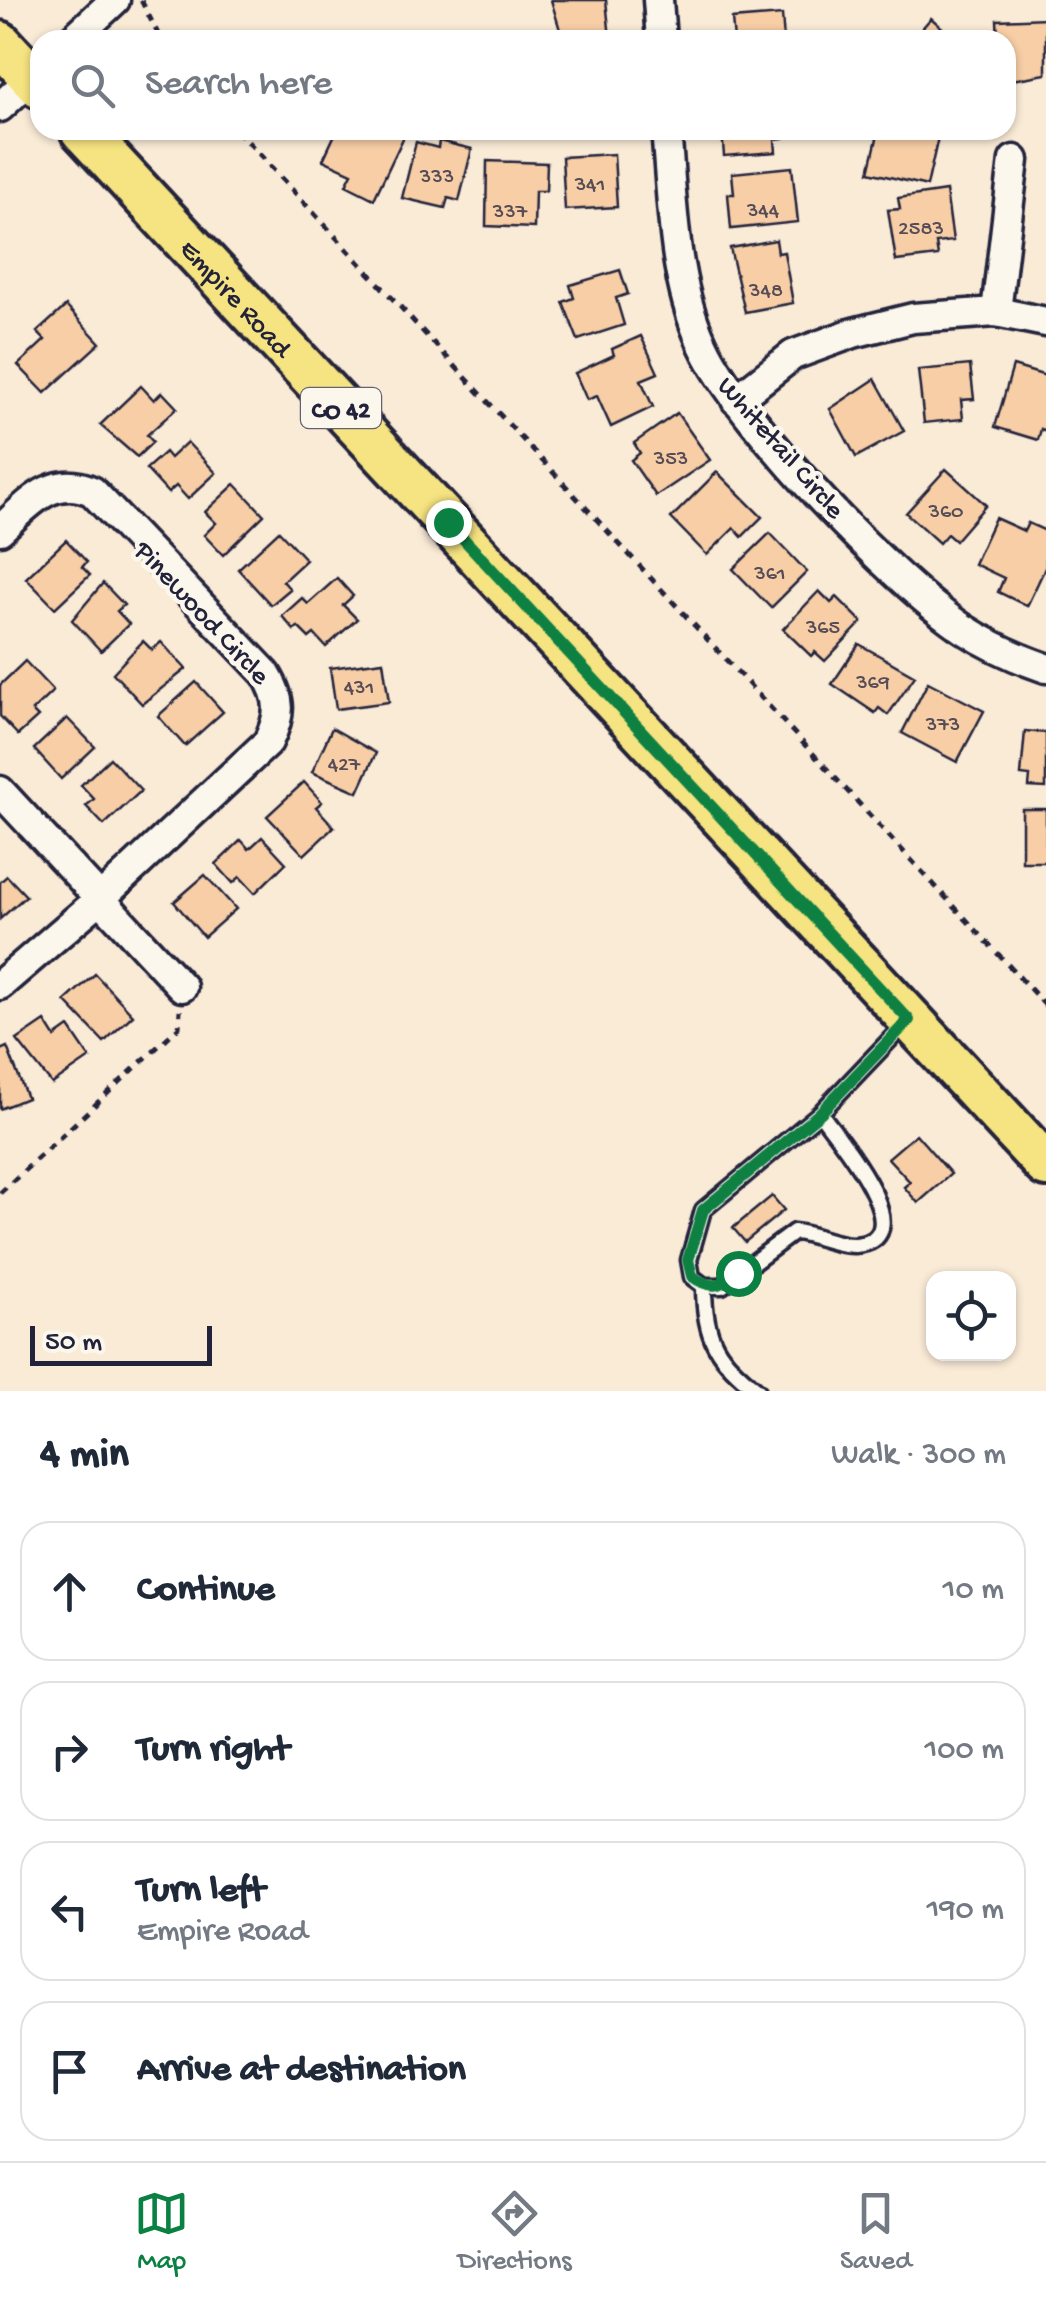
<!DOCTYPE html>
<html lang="en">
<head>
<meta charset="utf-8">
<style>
	body { margin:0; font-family:"Gochi Hand",sans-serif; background:#f2f2f3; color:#1f2937 }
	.controls { position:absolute; right:30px; bottom:30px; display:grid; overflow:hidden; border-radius:20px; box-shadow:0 2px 8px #0004 }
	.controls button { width:90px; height:90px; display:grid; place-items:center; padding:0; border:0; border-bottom:2px solid #e0e1e3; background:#fff; color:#1f2937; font:50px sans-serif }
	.scale { position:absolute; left:30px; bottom:25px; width:182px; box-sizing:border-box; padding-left:10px; border:5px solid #22223b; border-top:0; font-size:28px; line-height:35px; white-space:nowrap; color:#22223b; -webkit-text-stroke:8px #fbf7ec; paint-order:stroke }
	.stop { position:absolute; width:30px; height:30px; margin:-22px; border:8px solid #0b8043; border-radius:50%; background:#fff }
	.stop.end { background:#0b8043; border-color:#fff; box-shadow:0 2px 10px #0008 }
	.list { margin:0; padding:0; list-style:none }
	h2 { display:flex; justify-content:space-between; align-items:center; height:130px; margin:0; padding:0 40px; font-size:42px }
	h2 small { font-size:32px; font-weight:400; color:#747a83 }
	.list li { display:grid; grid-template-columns:65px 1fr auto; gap:30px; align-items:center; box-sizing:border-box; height:140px; margin:0 20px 20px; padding:0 20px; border:2px solid #e0e1e3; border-radius:30px }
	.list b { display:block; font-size:38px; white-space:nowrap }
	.list p { margin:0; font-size:32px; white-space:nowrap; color:#747a83 }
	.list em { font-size:32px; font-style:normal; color:#747a83 }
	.icon { flex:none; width:55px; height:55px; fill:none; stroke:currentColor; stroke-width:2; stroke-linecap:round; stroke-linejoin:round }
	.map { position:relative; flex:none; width:1046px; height:1391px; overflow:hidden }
	.search { position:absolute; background:#fff; box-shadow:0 2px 8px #0004; left:30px; right:30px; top:30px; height:110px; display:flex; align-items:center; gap:25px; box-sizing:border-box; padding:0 35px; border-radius:30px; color:#747a83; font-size:38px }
	.sheet { height:770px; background:#fff }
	nav { display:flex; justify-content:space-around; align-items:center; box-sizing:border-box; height:140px; border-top:2px solid #e0e1e3; background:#fff; font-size:28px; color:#747a83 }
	nav a { display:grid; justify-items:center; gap:5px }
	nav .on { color:#0b8043 }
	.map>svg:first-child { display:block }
</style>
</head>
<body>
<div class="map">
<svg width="1046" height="1391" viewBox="0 0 1046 1391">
	<rect width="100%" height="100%" fill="#faebd7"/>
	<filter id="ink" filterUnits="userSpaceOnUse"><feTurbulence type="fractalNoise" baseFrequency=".01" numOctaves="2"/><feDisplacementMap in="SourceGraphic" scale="20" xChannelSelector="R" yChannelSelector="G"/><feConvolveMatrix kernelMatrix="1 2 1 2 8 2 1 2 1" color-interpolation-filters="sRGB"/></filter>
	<g filter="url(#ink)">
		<g fill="#f7cea6" stroke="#22223b" stroke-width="2.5">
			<polygon points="551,0 606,0 610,38 563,40"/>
			<polygon points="782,15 784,40 734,40 732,19"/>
			<polygon points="931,18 956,40 912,40"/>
			<polygon points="1046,18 1046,74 1006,81 1006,40 998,40 997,20"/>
			<polygon points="337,130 407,130 374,199 346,185 352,173 323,160"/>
			<polygon points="722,130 782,130 783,138 775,139 776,152 724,156"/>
			<polygon points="879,130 939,133 927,186 869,172"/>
			<polygon points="439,141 472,149 459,201 448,198 445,208 402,198 416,142 438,148"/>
			<polygon points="614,154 617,207 565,210 562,157"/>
			<polygon points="487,161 547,163 546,191 535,191 534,228 486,226"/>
			<polygon points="792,167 798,222 731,229 728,194 734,194 732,173"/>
			<polygon points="946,191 953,241 936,243 938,256 896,261 888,210 900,209 898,198"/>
			<polygon points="776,240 778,253 784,252 793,303 745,312 730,248"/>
			<polygon points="620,270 628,294 616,298 624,325 578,340 563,302 574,298 570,285"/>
			<polygon points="66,306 100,343 45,393 18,365 45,340 37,332"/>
			<polygon points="641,336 658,373 641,380 653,407 611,427 597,396 587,400 575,373 614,355 612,349"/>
			<polygon points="970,365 974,399 961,400 963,419 924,423 918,370"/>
			<polygon points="1013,366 1046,376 1046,431 1041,429 1038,440 995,427"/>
			<polygon points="875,379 904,431 856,457 830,409"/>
			<polygon points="141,386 154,400 162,392 177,408 147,435 153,442 137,457 100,425"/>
			<polygon points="677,413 710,460 656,496 631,460 640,453 634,443"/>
			<polygon points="187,442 216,473 188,499 176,486 168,493 146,469 165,452 170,458"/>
			<polygon points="946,469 986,505 955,541 947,534 939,543 906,513"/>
			<polygon points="717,472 762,517 742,537 734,528 707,555 671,518"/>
			<polygon points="235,484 264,515 223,555 204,535 216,523 205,512"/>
			<polygon points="995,518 1024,531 1028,523 1046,531 1046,566 1027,606 998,592 1004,578 974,564"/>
			<polygon points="279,531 306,560 283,581 290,589 271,605 238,569"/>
			<polygon points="770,533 807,572 771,608 733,569"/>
			<polygon points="66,540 87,562 82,567 90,575 55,608 26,578"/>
			<polygon points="337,578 353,596 343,605 357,619 326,647 314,634 309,638 298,627 294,630 282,616 302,598 308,604"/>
			<polygon points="103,583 124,605 117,611 129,624 101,651 72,620"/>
			<polygon points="819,591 831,603 837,597 862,622 825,661 815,652 811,656 783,629"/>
			<polygon points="143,641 152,650 161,642 186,669 142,704 113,673"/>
			<polygon points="859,644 915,676 888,715 879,708 875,713 832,684"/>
			<polygon points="25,661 53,691 32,711 38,717 18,735 0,716 0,685"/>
			<polygon points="383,661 389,702 336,709 330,668"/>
			<polygon points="196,682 223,712 185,746 158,716"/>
			<polygon points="928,682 984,711 957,762 902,733"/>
			<polygon points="67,718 95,747 61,779 34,749"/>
			<polygon points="332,728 376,753 358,792 312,772"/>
			<polygon points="1025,731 1046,733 1046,788 1029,787 1030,776 1021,775"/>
			<polygon points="110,758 141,791 104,825 86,806 94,799 81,785"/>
			<polygon points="304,782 322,802 316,807 334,827 304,855 267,816"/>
			<rect x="1022" y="809" width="24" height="53"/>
			<polygon points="262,837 286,863 255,893 240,877 233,883 216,864 241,840 249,849"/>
			<polygon points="205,875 236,909 204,937 174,902"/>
			<polygon points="7,876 26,896 0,919 0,882"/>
			<polygon points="95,974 133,1015 104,1042 65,1001"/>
			<polygon points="45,1021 55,1037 69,1027 90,1058 52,1084 17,1040"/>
			<polygon points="7,1047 27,1098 0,1109 0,1050"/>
			<polygon points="916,1134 951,1174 918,1203 904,1187 910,1182 888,1158"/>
			<polygon points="772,1196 784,1210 745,1242 733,1228"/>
		</g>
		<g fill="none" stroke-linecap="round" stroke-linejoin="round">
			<g stroke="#22223b" stroke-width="21">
				<g id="service">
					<path d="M 820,1113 C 835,1134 926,1240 855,1245 C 836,1246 813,1233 794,1232 L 722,1286 L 704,1286 L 692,1277 L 689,1260 L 703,1210 L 820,1113 L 905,1024"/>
					<path d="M 704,1286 C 704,1340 717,1357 758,1391"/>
				</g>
			</g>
			<g stroke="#22223b" stroke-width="35">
				<g id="minor">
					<polyline points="658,0 661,40"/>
					<polyline points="72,40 115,0"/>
					<polyline points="0,107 40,70"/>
					<path d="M 666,130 C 673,203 672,286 707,353 C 746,428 893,582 964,629 C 990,646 1017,658 1046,668"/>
					<polyline points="996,312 1014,160"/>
					<polyline points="736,400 793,355 853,333 913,318 996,312 1046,322"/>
					<path d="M 0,530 C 28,505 52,473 92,491 L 266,674 C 282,700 281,715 268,742 L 100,899 L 0,985"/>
					<polyline points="0,791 182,987"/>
				</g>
			</g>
			<g stroke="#22223b" stroke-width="50">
				<g id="primary">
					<polyline points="0,43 40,86"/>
					<path id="s1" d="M 82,130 L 1046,1165"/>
				</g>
			</g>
			<g stroke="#22223b" stroke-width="5" stroke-dasharray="8 8" stroke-linecap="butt">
				<polyline points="141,0 161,40"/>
				<polyline points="237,130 1046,1006"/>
				<polyline points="0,1193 179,1027 180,1010"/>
			</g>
			<use href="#service" stroke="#fbf7ec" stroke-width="14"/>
			<use href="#minor" stroke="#fbf7ec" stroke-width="28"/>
			<use href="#primary" stroke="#f6e381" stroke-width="42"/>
		</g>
	</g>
	<g fill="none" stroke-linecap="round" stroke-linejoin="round" filter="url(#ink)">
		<path stroke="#0b8043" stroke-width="12" d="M 448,522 L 909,1020 L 820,1113 L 703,1210 L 688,1260 L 692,1276 C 711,1290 721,1286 738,1273"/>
	</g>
	<g text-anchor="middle" stroke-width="9" stroke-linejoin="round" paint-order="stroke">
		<g font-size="22" fill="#574d56">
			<text x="437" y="182">333</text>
			<text x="590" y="190">341</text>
			<text x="763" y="216">344</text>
			<text x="510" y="217">337</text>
			<text x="921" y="234">2583</text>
			<text x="766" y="296">348</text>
			<text x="671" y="464">353</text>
			<text x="946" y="517">360</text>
			<text x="770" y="579">361</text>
			<text x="823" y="633">365</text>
			<text x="873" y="688">369</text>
			<text x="359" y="693">431</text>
			<text x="943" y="730">373</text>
			<text x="344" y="770">427</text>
		</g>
		<rect fill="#fbf7ec" stroke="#636270" stroke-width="2.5" x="301" y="388" width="80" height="40" rx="8"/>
		<g font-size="25" font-weight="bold" fill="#22223b">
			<text x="341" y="417">CO 42</text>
		</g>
		<g font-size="28" fill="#22223b" stroke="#fbf7ec">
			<text dy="10" stroke="none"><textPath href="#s1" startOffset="228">Empire Road</textPath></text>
			<text transform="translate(783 446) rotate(49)" y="10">Whitetail Circle</text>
			<text transform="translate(204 611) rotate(47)" y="10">Pinewood Circle</text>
		</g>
	</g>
</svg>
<div class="controls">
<button><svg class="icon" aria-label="locate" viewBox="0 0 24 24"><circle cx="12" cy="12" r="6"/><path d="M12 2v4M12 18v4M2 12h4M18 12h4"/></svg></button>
</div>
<div class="scale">50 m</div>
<div class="stop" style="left:738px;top:1273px"></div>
<div class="stop end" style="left:448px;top:522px"></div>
<div class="search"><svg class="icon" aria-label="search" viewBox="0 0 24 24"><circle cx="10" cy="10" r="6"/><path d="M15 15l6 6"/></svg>Search here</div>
</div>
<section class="sheet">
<h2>4 min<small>Walk · 300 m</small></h2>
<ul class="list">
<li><svg class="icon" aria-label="ahead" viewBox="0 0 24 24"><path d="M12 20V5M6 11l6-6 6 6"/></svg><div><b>Continue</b></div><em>10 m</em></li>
<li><svg class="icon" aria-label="right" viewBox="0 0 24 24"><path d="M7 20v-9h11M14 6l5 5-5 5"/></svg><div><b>Turn right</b></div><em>100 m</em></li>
<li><svg class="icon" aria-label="left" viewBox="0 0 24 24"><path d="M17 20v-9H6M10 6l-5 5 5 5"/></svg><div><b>Turn left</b><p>Empire Road</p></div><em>190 m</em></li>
<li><svg class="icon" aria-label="arrive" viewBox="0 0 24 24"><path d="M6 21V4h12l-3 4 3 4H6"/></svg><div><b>Arrive at destination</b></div></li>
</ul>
</section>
<nav>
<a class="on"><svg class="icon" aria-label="map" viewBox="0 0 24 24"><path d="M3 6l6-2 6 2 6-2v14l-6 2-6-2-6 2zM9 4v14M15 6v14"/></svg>Map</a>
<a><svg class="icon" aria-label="directions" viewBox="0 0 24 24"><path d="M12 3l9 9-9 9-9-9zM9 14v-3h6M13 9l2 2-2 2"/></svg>Directions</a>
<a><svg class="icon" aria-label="saved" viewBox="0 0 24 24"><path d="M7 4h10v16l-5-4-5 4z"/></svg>Saved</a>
</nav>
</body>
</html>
